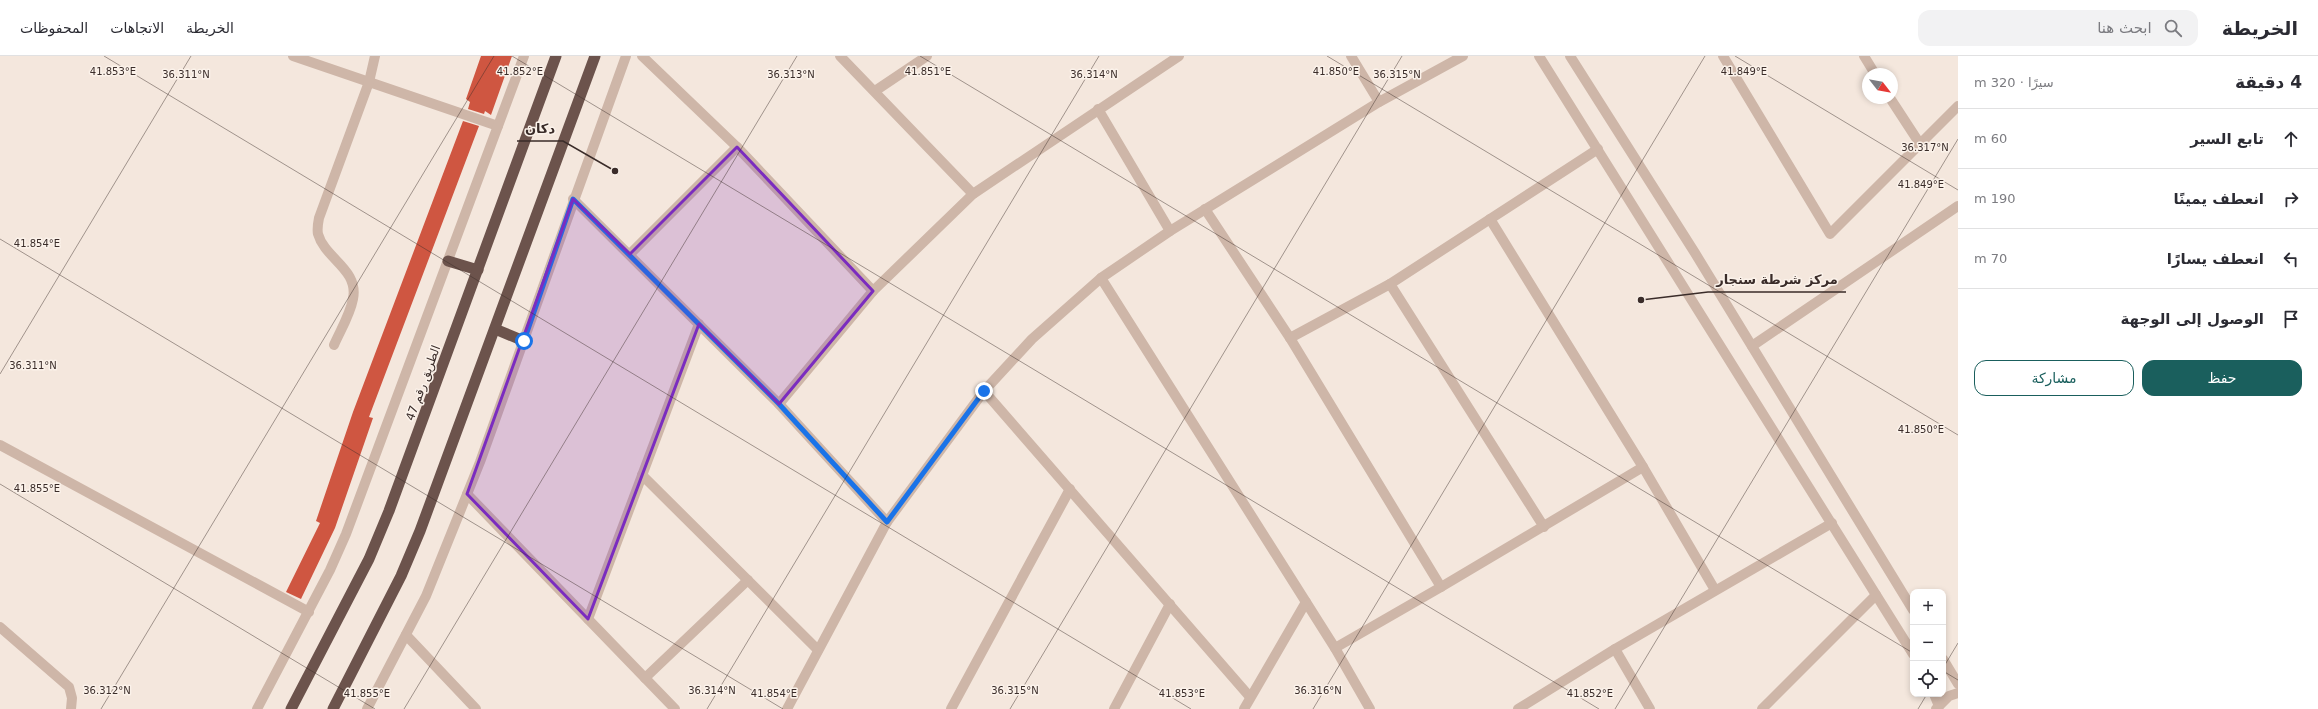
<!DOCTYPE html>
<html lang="ar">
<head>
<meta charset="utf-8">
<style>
	body { margin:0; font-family:"DejaVu Sans","Noto Sans Arabic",sans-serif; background:#f2f2f3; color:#2b2b33; direction:rtl }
	.controls { position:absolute; right:12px; bottom:12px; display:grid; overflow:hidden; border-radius:8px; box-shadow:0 2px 6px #0003 }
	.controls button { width:36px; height:36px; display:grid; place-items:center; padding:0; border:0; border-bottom:1px solid #e1e1e2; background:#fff; color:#2b2b33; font:20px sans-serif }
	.compass { position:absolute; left:1862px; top:12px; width:36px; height:36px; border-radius:50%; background:#fff; box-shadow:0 2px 6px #0003; rotate:121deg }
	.stop { position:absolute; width:12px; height:12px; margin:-9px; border:3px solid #1a73e8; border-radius:50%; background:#fff }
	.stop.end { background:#1a73e8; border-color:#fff; box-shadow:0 1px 4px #0008 }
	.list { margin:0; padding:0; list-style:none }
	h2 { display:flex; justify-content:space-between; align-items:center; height:52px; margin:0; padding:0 16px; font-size:17px }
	h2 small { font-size:13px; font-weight:400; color:#7c7c81 }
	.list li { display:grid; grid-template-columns:26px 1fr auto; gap:12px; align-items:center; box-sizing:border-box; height:60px; padding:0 16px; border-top:1px solid #e1e1e2 }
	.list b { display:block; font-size:15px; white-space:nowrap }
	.list em { font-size:13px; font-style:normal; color:#7c7c81 }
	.actions { display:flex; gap:8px; padding:12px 16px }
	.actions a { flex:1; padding:9px 0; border:1px solid #1a5f5d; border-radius:12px; text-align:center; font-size:14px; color:#1a5f5d }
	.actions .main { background:#1a5f5d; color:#fff }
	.icon { flex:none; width:22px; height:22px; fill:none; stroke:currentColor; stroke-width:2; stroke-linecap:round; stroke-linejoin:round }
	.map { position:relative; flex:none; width:1958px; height:653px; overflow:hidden; direction:ltr }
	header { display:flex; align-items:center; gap:24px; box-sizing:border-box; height:56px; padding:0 20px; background:#fff; border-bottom:1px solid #e1e1e2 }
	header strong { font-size:19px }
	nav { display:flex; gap:22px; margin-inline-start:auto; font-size:14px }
	.search { width:280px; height:36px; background:#f2f2f3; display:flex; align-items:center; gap:10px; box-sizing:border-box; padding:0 14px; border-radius:12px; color:#7c7c81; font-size:15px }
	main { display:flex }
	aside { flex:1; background:#fff }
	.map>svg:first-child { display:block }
</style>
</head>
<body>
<header>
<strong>الخريطة</strong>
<div class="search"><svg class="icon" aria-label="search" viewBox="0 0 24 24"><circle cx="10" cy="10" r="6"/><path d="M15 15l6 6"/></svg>ابحث هنا</div>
<nav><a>الخريطة</a><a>الاتجاهات</a><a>المحفوظات</a></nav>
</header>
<main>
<aside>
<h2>4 دقيقة<small>سيرًا · 320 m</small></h2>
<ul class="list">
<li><svg class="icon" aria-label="ahead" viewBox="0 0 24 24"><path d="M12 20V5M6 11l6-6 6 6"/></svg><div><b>تابع السير</b></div><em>60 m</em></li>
<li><svg class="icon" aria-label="right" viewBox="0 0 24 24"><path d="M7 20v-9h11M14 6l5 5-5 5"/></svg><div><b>انعطف يمينًا</b></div><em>190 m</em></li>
<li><svg class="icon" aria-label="left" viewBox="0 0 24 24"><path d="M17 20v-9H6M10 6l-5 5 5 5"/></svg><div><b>انعطف يسارًا</b></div><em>70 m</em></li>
<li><svg class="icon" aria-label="arrive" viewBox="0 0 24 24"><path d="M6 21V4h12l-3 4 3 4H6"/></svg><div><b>الوصول إلى الوجهة</b></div></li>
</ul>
<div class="actions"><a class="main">حفظ</a><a>مشاركة</a></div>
</aside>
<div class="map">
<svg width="1958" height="653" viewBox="0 0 1958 653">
	<rect width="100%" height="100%" fill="#f4e7dd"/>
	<g fill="#cf5641">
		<polygon points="481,0 512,0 491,59 485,55 484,58 468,53 470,46 466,43"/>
		<polygon points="463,65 479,70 369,361 373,362 335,472 301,543 286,536 320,467 316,465 353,356"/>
	</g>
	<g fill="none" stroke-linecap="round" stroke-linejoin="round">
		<g stroke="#ceb6a8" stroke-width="10">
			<polyline points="293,0 498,70"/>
			<polyline points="642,0 737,91 873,235"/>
			<polyline points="840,0 973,138"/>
			<polyline points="1351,0 1379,46"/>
			<polyline points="1723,0 1830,178 1958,50"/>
			<polyline points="1864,0 1875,18"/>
			<polyline points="875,35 927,0"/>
			<polyline points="1890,42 1920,88"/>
			<polyline points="1098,53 1170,175"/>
			<polyline points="573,143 779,348 887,466"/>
			<polyline points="1205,153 1290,282 1441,531"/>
			<polyline points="1490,163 1643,411 1715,534"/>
			<polyline points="630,198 737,91"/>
			<polyline points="1101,222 1335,592 1370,653"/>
			<polyline points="1290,282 1390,228"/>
			<path d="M 334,289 C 340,275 350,259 353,243 C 359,213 325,203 318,178 C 317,173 318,167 319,162 L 369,26 L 375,0"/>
			<polyline points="1752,290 1958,150"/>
			<polyline points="984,335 1250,641"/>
			<polyline points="779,348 873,235 973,138 1179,0"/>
			<polyline points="0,389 309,556"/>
			<polyline points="642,419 818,594"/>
			<polyline points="467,438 675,653"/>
			<polyline points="1544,471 1390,228 1598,93"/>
			<polyline points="588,563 699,268"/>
			<polyline points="0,571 69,631 72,642 71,653"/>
			<polyline points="406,579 476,653"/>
			<polyline points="1335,592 1441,531 1643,411"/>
			<polyline points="1615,593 1650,653"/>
			<polyline points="645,622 748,524"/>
			<polyline points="257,653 330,514 346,478 524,0"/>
			<polyline points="367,653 426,540 480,406 626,0"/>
			<polyline points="787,653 887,466 984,335 1032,283 1101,222 1170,175 1379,46 1463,0"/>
			<polyline points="951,653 1070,433"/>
			<polyline points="1114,653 1170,548"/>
			<polyline points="1244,653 1306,546"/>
			<polyline points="1518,653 1615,593 1832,467"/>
			<polyline points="1762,653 1876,539"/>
		</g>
		<g stroke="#ceb6a8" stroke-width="10">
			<polyline points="1539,0 1913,598"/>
			<polyline points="1570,0 1695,197 1913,554"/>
			<polyline points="1943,603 1958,628"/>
			<polyline points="1934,638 1939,650"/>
			<polyline points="1936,653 1949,640 1958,637"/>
		</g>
		<g stroke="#6c534c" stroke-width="11">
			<polyline points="448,205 478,214"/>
			<polyline points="495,273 524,285"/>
			<polyline points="291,653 369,503 389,455 556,0"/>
			<polyline points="333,653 401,520 420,475 595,0"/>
		</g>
	</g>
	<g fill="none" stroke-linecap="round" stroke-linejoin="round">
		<polyline stroke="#1a73e8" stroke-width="5" points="524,285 573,143 779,348 887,466 984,335"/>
	</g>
	<path fill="#7b2cbf" fill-opacity="0.2" stroke="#7b2cbf" stroke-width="3" stroke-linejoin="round" d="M 737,91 L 873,235 L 779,348 L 699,268 L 588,563 L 467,438 L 573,143 L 630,198 Z"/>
	<path fill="none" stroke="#3a2c29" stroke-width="1" stroke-opacity="0.45" d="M 104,0 L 1191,653M 512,0 L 1599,653M 920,0 L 1913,597M 1327,0 L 1958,379M 1735,0 L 1958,134M 0,183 L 783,653M 0,318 L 191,0M 0,428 L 375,653M 1943,612 L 1958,587M 1943,615 L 1958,624M 101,653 L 494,0M 404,653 L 797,0M 707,653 L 1099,0M 1010,653 L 1402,0M 1313,653 L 1705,0M 1615,653 L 1958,83M 1918,653 L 1927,638"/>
	<g text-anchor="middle" stroke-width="3" stroke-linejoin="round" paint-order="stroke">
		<g font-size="12" fill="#3a2c29" stroke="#fbf2ea">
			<text transform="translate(423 327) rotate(-70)" y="4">الطريق رقم 47</text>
		</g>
	</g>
	<g font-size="10" text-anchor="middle" fill="#3a2c29" stroke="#fbf2ea" stroke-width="3" stroke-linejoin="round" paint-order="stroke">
		<text x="113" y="19">41.853°E</text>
		<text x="520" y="19">41.852°E</text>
		<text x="928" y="19">41.851°E</text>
		<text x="1336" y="19">41.850°E</text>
		<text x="1744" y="19">41.849°E</text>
		<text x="186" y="22">36.311°N</text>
		<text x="791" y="22">36.313°N</text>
		<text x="1094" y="22">36.314°N</text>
		<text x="1397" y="22">36.315°N</text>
		<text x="1925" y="95">36.317°N</text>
		<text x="1921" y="132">41.849°E</text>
		<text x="37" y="191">41.854°E</text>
		<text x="33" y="313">36.311°N</text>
		<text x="1921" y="377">41.850°E</text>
		<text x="37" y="436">41.855°E</text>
		<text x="107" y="638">36.312°N</text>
		<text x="712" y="638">36.314°N</text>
		<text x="1015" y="638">36.315°N</text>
		<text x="1318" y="638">36.316°N</text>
		<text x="367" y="641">41.855°E</text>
		<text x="774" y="641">41.854°E</text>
		<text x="1182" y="641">41.853°E</text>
		<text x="1590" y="641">41.852°E</text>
	</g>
	<path fill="none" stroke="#3a2c29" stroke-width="1.5" d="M615 115L563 85H517M1641 244L1708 236H1846"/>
	<g fill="#3a2c29" stroke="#fbf2ea" stroke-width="1.5">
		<circle cx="615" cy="115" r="4"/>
		<circle cx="1641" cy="244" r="4"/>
	</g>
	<g font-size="13" text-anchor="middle" font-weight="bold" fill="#3a2c29" stroke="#fbf2ea" stroke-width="3" stroke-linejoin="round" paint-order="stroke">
		<text x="540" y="77">دكان</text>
		<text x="1777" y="228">مركز شرطة سنجار</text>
	</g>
</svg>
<div class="controls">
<button>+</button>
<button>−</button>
<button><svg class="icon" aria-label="locate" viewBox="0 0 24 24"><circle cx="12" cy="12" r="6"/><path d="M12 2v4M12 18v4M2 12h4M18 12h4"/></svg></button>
</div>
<svg class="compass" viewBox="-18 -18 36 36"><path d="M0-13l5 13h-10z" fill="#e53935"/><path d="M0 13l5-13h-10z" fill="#7c7c81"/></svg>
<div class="stop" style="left:524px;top:285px"></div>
<div class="stop end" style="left:984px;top:335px"></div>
</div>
</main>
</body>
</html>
